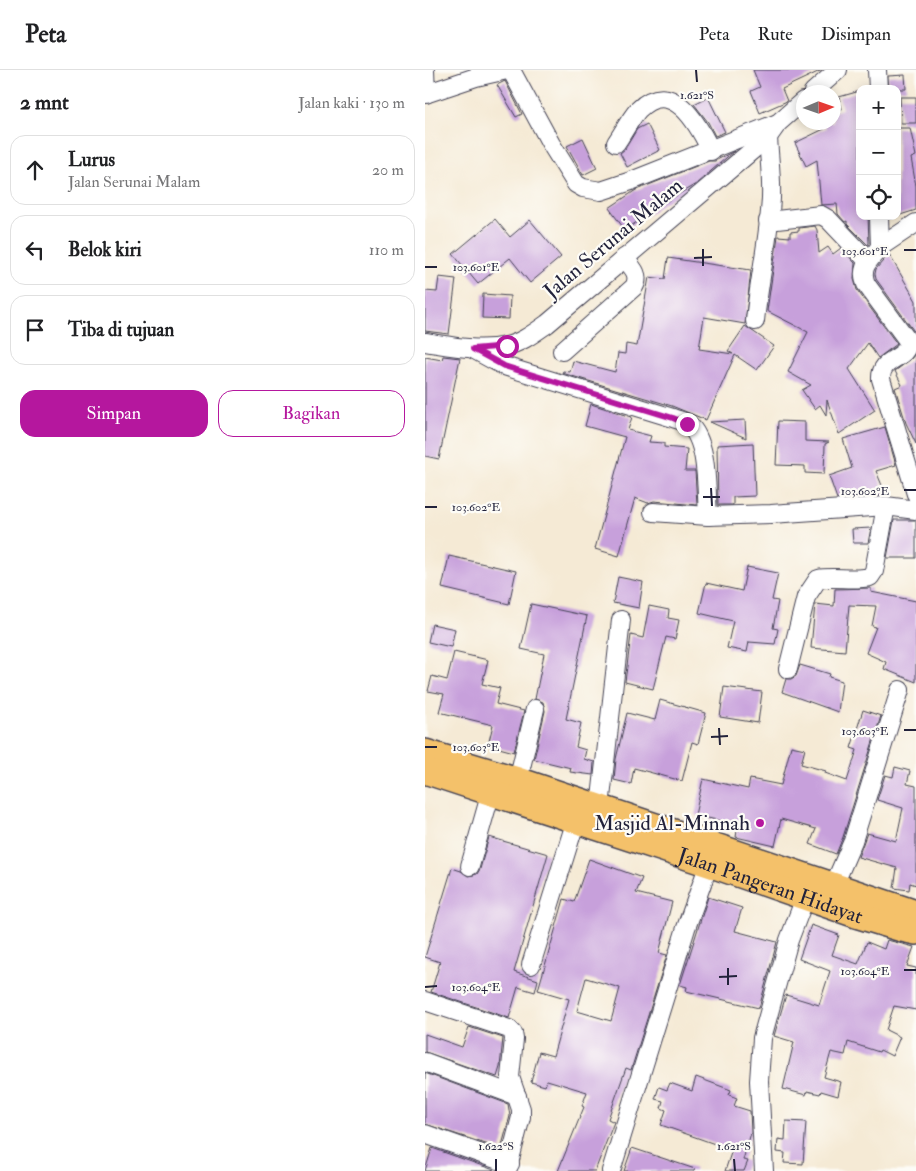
<!DOCTYPE html>
<html lang="id">
<head>
<meta charset="utf-8">
<style>
	body { margin:0; font-family:"IM FELL Double Pica",serif; background:#f2f2f2; color:#202124 }
	.controls { position:absolute; right:15px; top:15px; display:grid; overflow:hidden; border-radius:10px; box-shadow:0 2px 12px #0003 }
	.controls button { width:45px; height:45px; display:grid; place-items:center; padding:0; border:0; border-bottom:1px solid #e0e0e0; background:#fff; color:#202124; font:25px sans-serif }
	.compass { position:absolute; left:371px; top:15px; width:45px; height:45px; border-radius:50%; background:#fff; box-shadow:0 2px 12px #0003; rotate:88deg }
	.stop { position:absolute; width:15px; height:15px; margin:-11px; border:4px solid #b5179e; border-radius:50%; background:#fff }
	.stop.end { background:#b5179e; border-color:#fff; box-shadow:0 1px 5px #0008 }
	.list { margin:0; padding:0; list-style:none }
	h2 { display:flex; justify-content:space-between; align-items:center; height:65px; margin:0; padding:0 20px; font-size:21px }
	h2 small { font-size:16px; font-weight:400; color:#757577 }
	.list li { display:grid; grid-template-columns:32px 1fr auto; gap:15px; align-items:center; box-sizing:border-box; height:70px; margin:0 10px 10px; padding:0 10px; border:1px solid #e0e0e0; border-radius:15px }
	.list b { display:block; font-size:19px; white-space:nowrap }
	.list p { margin:0; font-size:16px; white-space:nowrap; color:#757577 }
	.list em { font-size:16px; font-style:normal; color:#757577 }
	.actions { display:flex; gap:10px; padding:15px 20px }
	.actions a { flex:1; padding:11px 0; border:1px solid #b5179e; border-radius:15px; text-align:center; font-size:18px; color:#b5179e }
	.actions .main { background:#b5179e; color:#fff }
	.icon { flex:none; width:28px; height:28px; fill:none; stroke:currentColor; stroke-width:2; stroke-linecap:round; stroke-linejoin:round }
	.map { position:relative; flex:none; width:491px; height:1101px; overflow:hidden }
	header { display:flex; align-items:center; gap:30px; box-sizing:border-box; height:70px; padding:0 25px; background:#fff; border-bottom:1px solid #e0e0e0 }
	header strong { font-size:24px }
	nav { display:flex; gap:28px; margin-inline-start:auto; font-size:18px }
	main { display:flex }
	aside { flex:1; background:#fff }
	.map>svg:first-child { display:block }
</style>
</head>
<body>
<header>
<strong>Peta</strong>
<nav><a>Peta</a><a>Rute</a><a>Disimpan</a></nav>
</header>
<main>
<aside>
<h2>2 mnt<small>Jalan kaki · 130 m</small></h2>
<ul class="list">
<li><svg class="icon" aria-label="ahead" viewBox="0 0 24 24"><path d="M12 20V5M6 11l6-6 6 6"/></svg><div><b>Lurus</b><p>Jalan Serunai Malam</p></div><em>20 m</em></li>
<li><svg class="icon" aria-label="left" viewBox="0 0 24 24"><path d="M17 20v-9H6M10 6l-5 5 5 5"/></svg><div><b>Belok kiri</b></div><em>110 m</em></li>
<li><svg class="icon" aria-label="arrive" viewBox="0 0 24 24"><path d="M6 21V4h12l-3 4 3 4H6"/></svg><div><b>Tiba di tujuan</b></div></li>
</ul>
<div class="actions"><a class="main">Simpan</a><a>Bagikan</a></div>
</aside>
<div class="map">
<svg width="491" height="1101" viewBox="0 0 491 1101">
	<rect width="100%" height="100%" fill="#fdfcf7"/>
	<filter id="ink" filterUnits="userSpaceOnUse"><feTurbulence type="fractalNoise" baseFrequency=".02" numOctaves="2"/><feDisplacementMap in="SourceGraphic" scale="10" xChannelSelector="R" yChannelSelector="G"/><feConvolveMatrix kernelMatrix="1 2 1 2 8 2 1 2 1" color-interpolation-filters="sRGB"/></filter>
	<filter id="wash" filterUnits="userSpaceOnUse"><feTurbulence type="fractalNoise" baseFrequency=".0096" numOctaves="4" result="noise"/><feDisplacementMap in="SourceGraphic" scale="20" xChannelSelector="R" yChannelSelector="G"/><feGaussianBlur stdDeviation="1.12" result="paint"/><feColorMatrix in="noise" values="0 0 0 0 0 0 0 0 0 0 0 0 0 0 0 0 0 1.4 0 .05"/><feComposite in="paint" operator="in"/></filter>
	<g filter="url(#wash)">
		<rect width="100%" height="100%" fill="#f5ead5"/>
		<g id="blocks">
			<g fill="#c7a0db" fill-rule="evenodd">
				<polygon points="328,0 397,0 357,19 362,31 335,43 326,21 335,17"/>
				<polygon points="480,5 481,19 464,19 463,6"/>
				<polygon points="80,11 97,44 91,47 72,15"/>
				<polygon points="435,21 435,146 443,146 444,173 443,175 422,154 422,151 420,152 413,144 412,134 396,135 392,90 381,96 370,73 401,58 399,52 408,52 408,42 417,39 414,27"/>
				<polygon points="283,27 300,62 290,66 283,52 269,34"/>
				<polygon points="475,27 491,27 491,53 476,53"/>
				<polygon points="222,54 235,80 202,97 195,83 200,79 212,59"/>
				<polygon points="472,58 485,58 491,86 486,88 491,116 491,140 472,146"/>
				<polygon points="158,68 172,98 158,105 142,76"/>
				<polygon points="309,81 271,114 230,138 231,139 200,160 184,138 211,120 284,91 290,91"/>
				<polygon points="70,149 85,167 105,150 136,187 105,213 85,188 53,214 28,184"/>
				<polygon points="390,156 392,160 394,183 403,177 408,184 416,178 430,193 429,209 432,220 472,274 453,288 443,273 424,299 450,340 414,364 402,330 401,345 395,335 390,339 377,320 386,315 363,302 383,262 342,241 353,166 365,167 365,162 374,161 374,158"/>
				<polygon points="464,184 491,231 491,264 451,209 450,204 451,199"/>
				<polygon points="243,188 326,200 320,254 279,247 274,279 308,284 303,281 320,256 349,276 332,300 310,285 281,350 247,336 137,303 138,301 145,302 148,291 190,302 193,283 200,284 201,274 212,276 224,207 240,209"/>
				<polygon points="14,207 31,209 24,264 0,261 0,221 12,222"/>
				<polygon points="58,224 85,226 84,249 57,248"/>
				<polygon points="491,283 491,374 481,353 470,318 477,315 470,301 485,290"/>
				<polygon points="18,286 35,288 14,389 0,386 0,287 17,290"/>
				<polygon points="166,334 207,347 203,360 226,366 224,372 239,373 239,377 262,379 260,401 270,401 272,435 229,431 223,433 210,428 194,486 170,479 200,367 160,356"/>
				<polygon points="320,350 321,368 285,352"/>
				<polygon points="353,351 380,352 380,371 404,372 400,374 399,404 380,403 380,396 351,395"/>
				<polygon points="460,357 471,395 451,401 461,425 437,427 436,425 427,428 412,429 404,406 427,398 418,369"/>
				<polygon points="328,373 330,426 308,427 308,435 293,435 292,375"/>
				<polygon points="469,450 491,450 491,488 462,488"/>
				<polygon points="446,458 443,473 428,473 427,459"/>
				<polygon points="24,486 91,501 84,534 17,518"/>
				<polygon points="322,497 353,503 347,530 353,531 348,558 353,559 350,574 324,572 322,582 302,578 308,551 274,543 281,513 317,521"/>
				<polygon points="193,507 218,512 214,538 188,533"/>
				<polygon points="446,518 446,522 491,531 491,612 459,599 461,592 441,583 451,557 447,556 451,536 424,535 420,581 386,578 390,534 409,536 410,519"/>
				<polygon points="106,534 162,546 141,649 156,653 151,677 161,680 159,689 169,692 168,705 145,702 146,698 109,689 120,641 118,632 110,629 119,584 96,579"/>
				<polygon points="224,536 244,540 243,548 254,550 250,569 241,567 228,619 200,612 206,565 218,568"/>
				<polygon points="7,554 30,559 26,577 3,572"/>
				<polygon points="29,582 63,590 57,614 75,618 71,634 99,641 89,682 63,675 68,655 14,642 19,624 3,621 7,606 22,610"/>
				<polygon points="375,595 405,604 404,607 417,611 413,642 357,622 361,609 366,609 371,606"/>
				<polygon points="299,617 337,622 333,653 295,647"/>
				<polygon points="235,630 281,643 273,674 267,672 257,711 209,698 206,714 189,710 191,689 202,643 230,650"/>
				<polygon points="438,640 456,646 418,767 411,784 385,774 391,759 356,749 350,776 311,767 313,755 270,745 278,709 323,719 325,709 356,715 366,676 380,679 376,694 401,701 400,703 422,711 432,680 426,678"/>
				<polygon points="470,697 485,701 482,714 491,716 491,815 485,813 484,820 469,818 472,798 433,787 442,763 471,771 478,738 452,730 460,705 468,707"/>
				<polygon points="64,767 123,784 89,902 113,910 110,922 93,917 84,948 6,922 15,892 0,887 27,798 36,801 43,806 52,804 55,799"/>
				<path d="M 164,789 L 217,808 L 211,823 L 247,832 L 234,883 L 242,885 L 206,1000 L 201,998 L 183,1049 L 189,1052 L 170,1101 L 133,1101 L 159,1037 L 157,1036 L 162,1022 L 122,1010 L 120,1016 L 106,1012 L 114,982 L 128,986 L 144,929 L 113,920 L 139,829 L 149,832 ZM 161,908 L 195,918 L 186,951 L 152,941 Z"/>
				<polygon points="283,827 317,838 310,861 352,872 334,938 261,921 262,917 255,915"/>
				<polygon points="386,855 414,865 407,885 433,894 442,872 459,879 462,870 489,877 482,896 491,898 491,940 469,936 461,960 475,967 467,986 455,980 454,982 423,972 420,985 406,982 399,1007 416,1012 413,1026 396,1021 395,1024 382,1021 381,1025 358,1019 369,972 349,966 361,925 394,935 405,901 374,889"/>
				<polygon points="44,957 78,968 75,997 72,1007 0,982 0,964 37,977"/>
				<polygon points="0,1003 83,1034 85,1046 76,1079 0,1054"/>
				<polygon points="271,1007 306,1020 304,1025 312,1028 309,1036 325,1041 326,1063 318,1090 323,1091 319,1101 300,1101 307,1080 236,1055 241,1040 236,1038 238,1031 230,1029 234,1017 242,1020 245,1013 267,1021"/>
				<polygon points="361,1051 381,1052 378,1094 359,1093 360,1083 352,1082 353,1069 360,1070"/>
				<polygon points="7,1078 69,1100 68,1101 0,1101"/>
				<polygon points="207,1078 270,1099 269,1101 199,1101"/>
			</g>
		</g>
	</g>
	<g filter="url(#ink)">
		<use href="#blocks" fill-opacity="0" stroke="#424052" stroke-width="1"/>
		<g fill="none" stroke-linecap="round" stroke-linejoin="round">
			<g stroke="#424052" stroke-width="20">
				<g id="minor">
					<polyline points="0,0 1,24"/>
					<polyline points="86,0 126,74 151,114 158,118 176,121 206,111 350,54"/>
					<polyline points="452,0 453,19"/>
					<polyline points="388,22 413,0"/>
					<polyline points="0,24 51,7 82,0"/>
					<path d="M 191,73 C 198,63 205,49 213,40 C 247,6 273,54 286,81"/>
					<path d="M 454,146 L 455,177 C 445,190 434,197 441,214 L 483,271 C 483,291 455,286 456,309 L 491,424"/>
					<polyline points="343,151 396,145 403,149 443,191"/>
					<polyline points="455,177 491,153"/>
					<path d="M 330,251 C 334,210 344,169 346,128 C 347,108 344,87 343,67"/>
					<path d="M 0,272 C 27,276 54,282 81,276 C 96,273 109,263 122,254 L 343,67 L 353,53 L 378,31"/>
					<path d="M 48,279 L 79,296 L 248,348 C 253,350 259,351 263,354 C 284,371 281,421 283,446"/>
					<path d="M 137,281 L 209,217 C 216,205 207,197 199,188"/>
					<polyline points="228,442 283,446 346,444 461,436 491,440"/>
					<path d="M 363,599 L 381,527 L 393,509 C 410,506 428,511 445,507 L 449,501 L 461,436"/>
					<polyline points="93,710 110,639"/>
					<polyline points="175,737 196,550"/>
					<polyline points="45,796 66,722"/>
					<polyline points="409,815 428,771 475,620"/>
					<polyline points="106,895 151,750"/>
					<polyline points="0,931 84,959 88,963 89,969 85,1007 96,1039 96,1047 82,1101"/>
					<polyline points="0,992 92,1026"/>
					<polyline points="0,1064 85,1094"/>
					<polyline points="186,1101 261,858 284,794"/>
					<polyline points="339,1101 334,1011 337,968 364,870 380,828"/>
				</g>
			</g>
			<g stroke="#424052" stroke-width="28">
				<g id="highway">
					<polyline points="0,682 93,710 491,843"/>
					<path id="s1" d="M 0,701 L 284,794 L 431,845 L 477,859 L 491,862"/>
				</g>
			</g>
			<use href="#minor" stroke="#fff" stroke-width="18"/>
			<use href="#highway" stroke="#f4c16a" stroke-width="25"/>
		</g>
	</g>
	<g fill="none" stroke-linecap="round" stroke-linejoin="round" filter="url(#ink)">
		<polyline stroke="#b5179e" stroke-width="6" points="82,276 48,279 79,296 248,348 262,354"/>
	</g>
	<path fill="none" stroke="#22223b" stroke-width="2" d="M 271,0 L 272,12M 278,179 L 278,196M 479,180 L 491,180M 269,188 L 287,187M 0,197 L 12,197M 286,418 L 287,436M 479,420 L 491,420M 278,427 L 295,427M 0,437 L 12,437M 294,658 L 295,675M 479,660 L 491,660M 286,667 L 303,666M 0,677 L 12,677M 303,898 L 303,915M 479,900 L 491,900M 294,907 L 312,906M 0,917 L 12,916M 71,1089 L 71,1101M 309,1089 L 310,1101"/>
	<circle fill="#b5179e" stroke="#fdfcf7" stroke-width="2" cx="335" cy="753" r="5"/>
	<g text-anchor="middle" stroke-width="4.5" stroke-linejoin="round" paint-order="stroke">
		<g font-size="21" fill="#22223b" stroke="#fdfcf7">
			<text transform="translate(188 168) rotate(-40)" y="7">Jalan Serunai Malam</text>
			<text dy="7" stroke="none"><textPath href="#s1" startOffset="364">Jalan Pangeran Hidayat</textPath></text>
		</g>
		<g font-size="21" fill="#22223b" stroke="#fdfcf7" text-anchor="end">
			<text x="325" y="760">Masjid Al-Minnah</text>
		</g>
	</g>
	<g font-size="12" text-anchor="middle" fill="#22223b" stroke="#fdfcf7" stroke-width="4.5" stroke-linejoin="round" paint-order="stroke">
		<text x="272" y="29">1.621°S</text>
		<text x="440" y="185">103.601°E</text>
		<text x="51" y="201">103.601°E</text>
		<text x="440" y="425">103.602°E</text>
		<text x="51" y="441">103.602°E</text>
		<text x="440" y="665">103.603°E</text>
		<text x="51" y="681">103.603°E</text>
		<text x="440" y="905">103.604°E</text>
		<text x="51" y="921">103.604°E</text>
		<text x="71" y="1080">1.622°S</text>
		<text x="309" y="1080">1.621°S</text>
	</g>
</svg>
<div class="controls">
<button>+</button>
<button>−</button>
<button><svg class="icon" aria-label="locate" viewBox="0 0 24 24"><circle cx="12" cy="12" r="6"/><path d="M12 2v4M12 18v4M2 12h4M18 12h4"/></svg></button>
</div>
<svg class="compass" viewBox="-18 -18 36 36"><path d="M0-13l5 13h-10z" fill="#e53935"/><path d="M0 13l5-13h-10z" fill="#757577"/></svg>
<div class="stop" style="left:82px;top:276px"></div>
<div class="stop end" style="left:262px;top:354px"></div>
</div>
</main>
</body>
</html>
